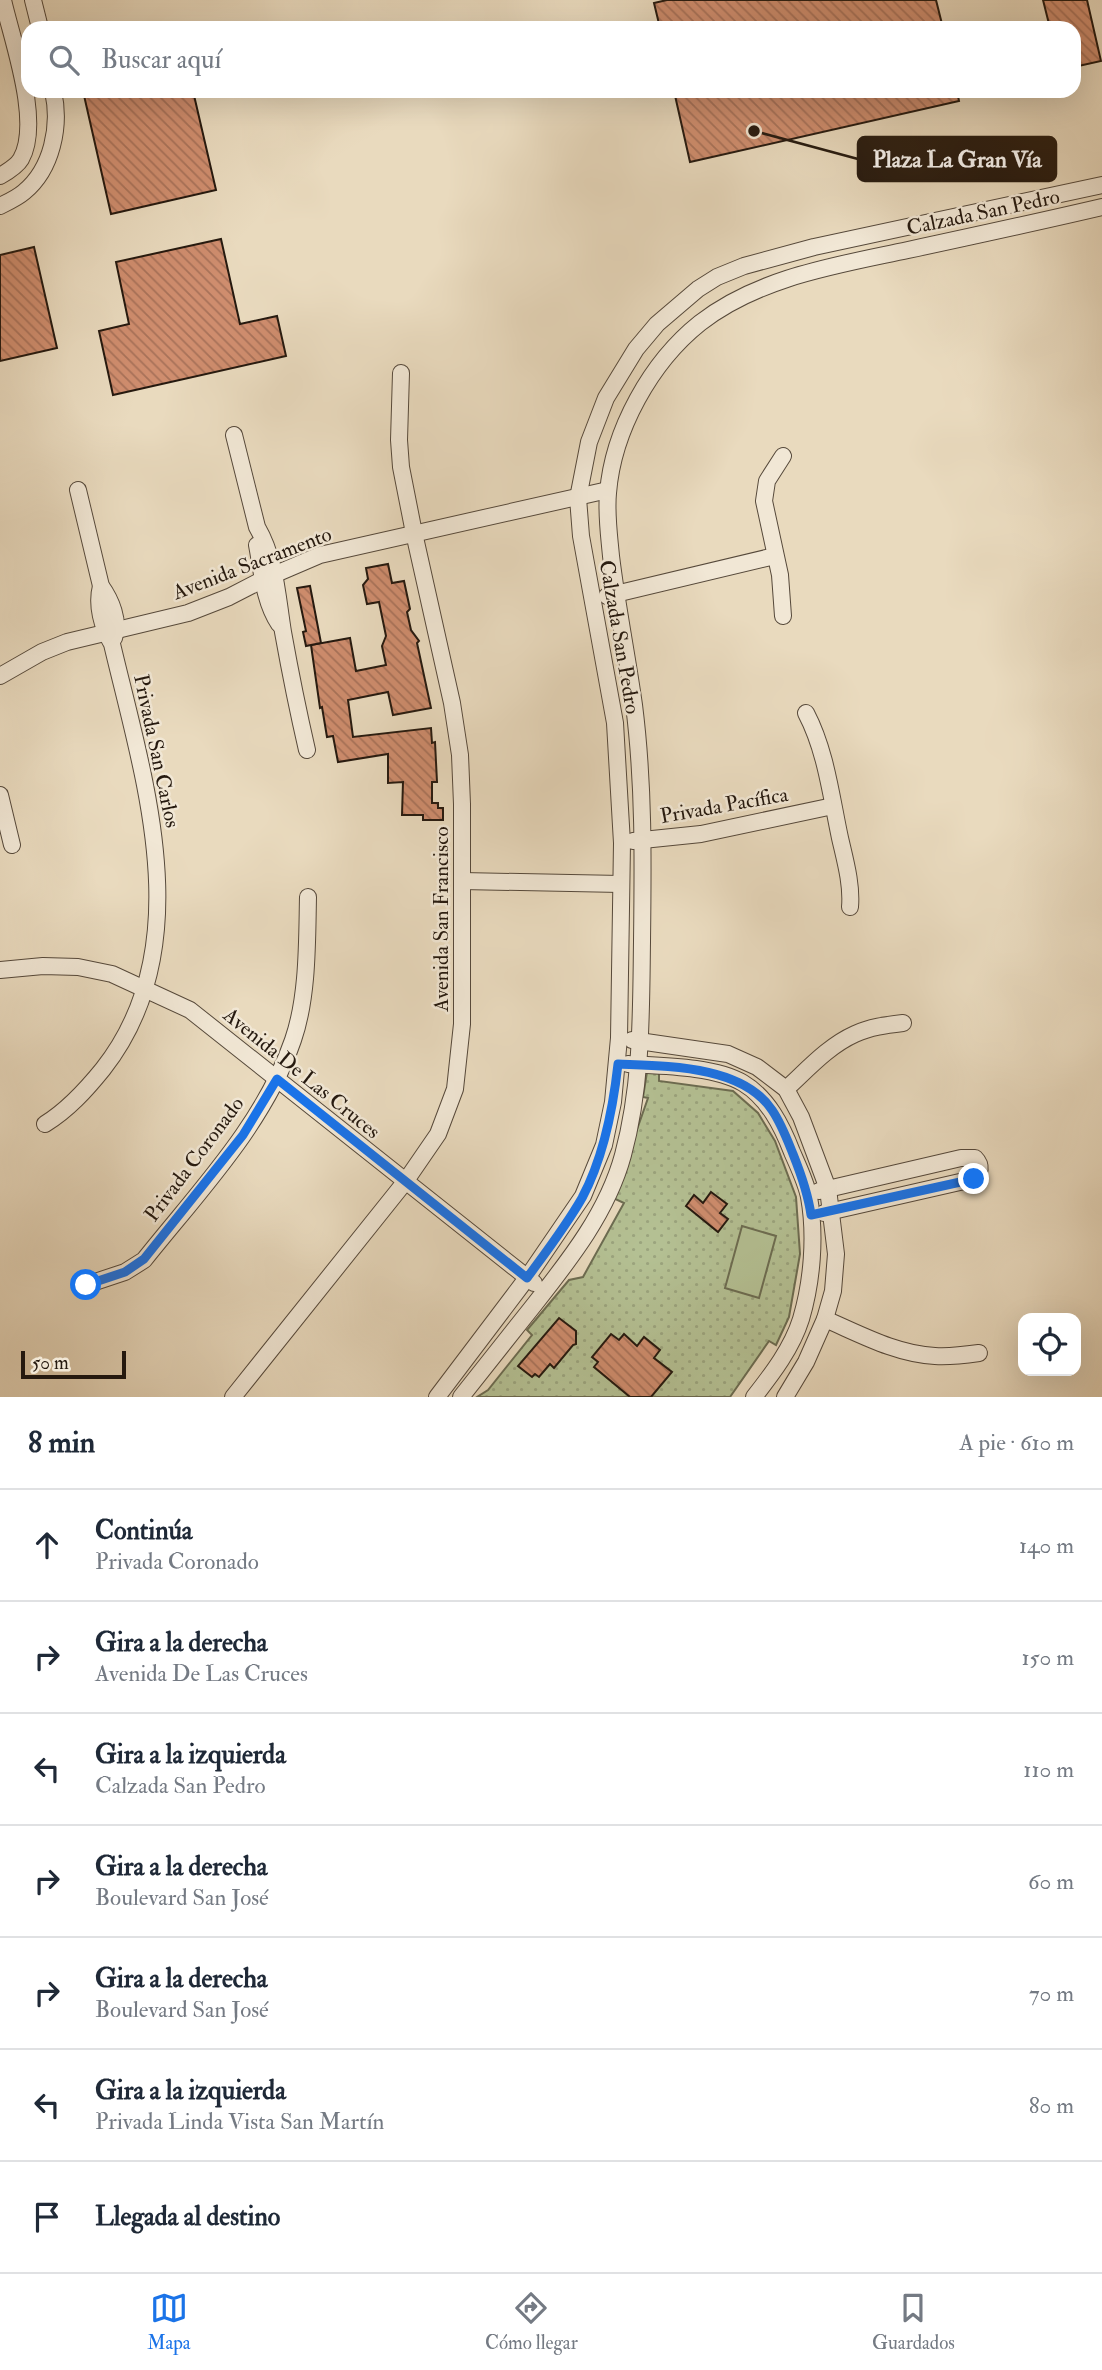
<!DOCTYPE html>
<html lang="es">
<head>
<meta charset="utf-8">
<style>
	body { margin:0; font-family:"IM FELL Double Pica",serif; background:#f2f2f3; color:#1f2937 }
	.controls { position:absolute; right:21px; bottom:21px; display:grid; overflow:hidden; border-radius:14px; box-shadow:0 7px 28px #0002 }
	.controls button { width:63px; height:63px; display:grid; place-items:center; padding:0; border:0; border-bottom:2px solid #e0e1e3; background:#fff; color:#1f2937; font:35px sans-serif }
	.scale { position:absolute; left:21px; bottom:18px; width:105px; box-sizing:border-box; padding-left:7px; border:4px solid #25190f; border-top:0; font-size:19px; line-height:24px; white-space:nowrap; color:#25190f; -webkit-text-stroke:5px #f1e7d5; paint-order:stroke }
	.stop { position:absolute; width:21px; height:21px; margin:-16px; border:5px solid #1a73e8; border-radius:50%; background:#fff }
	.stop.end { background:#1a73e8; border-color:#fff; box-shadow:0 2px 7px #0008 }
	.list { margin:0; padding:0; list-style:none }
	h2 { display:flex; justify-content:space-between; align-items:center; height:91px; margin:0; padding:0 28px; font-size:30px }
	h2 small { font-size:23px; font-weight:400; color:#747a83 }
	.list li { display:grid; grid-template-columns:46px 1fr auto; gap:21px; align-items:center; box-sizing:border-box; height:112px; padding:0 28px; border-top:2px solid #e0e1e3 }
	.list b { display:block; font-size:26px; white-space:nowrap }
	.list p { margin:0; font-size:23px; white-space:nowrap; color:#747a83 }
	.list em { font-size:23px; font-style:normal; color:#747a83 }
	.icon { flex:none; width:38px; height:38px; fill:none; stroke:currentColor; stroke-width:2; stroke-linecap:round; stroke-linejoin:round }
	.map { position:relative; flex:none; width:1102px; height:1397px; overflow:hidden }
	.search { position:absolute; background:#fff; box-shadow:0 7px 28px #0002; left:21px; right:21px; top:21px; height:77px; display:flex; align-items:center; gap:18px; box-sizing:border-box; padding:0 24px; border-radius:21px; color:#747a83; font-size:26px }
	.sheet { height:875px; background:#fff }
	nav { display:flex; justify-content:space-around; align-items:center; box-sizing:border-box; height:98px; border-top:2px solid #e0e1e3; background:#fff; font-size:19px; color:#747a83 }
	nav a { display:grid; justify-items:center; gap:4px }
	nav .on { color:#1a73e8 }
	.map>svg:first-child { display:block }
</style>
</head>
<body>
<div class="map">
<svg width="1102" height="1397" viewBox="0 0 1102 1397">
	<defs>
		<pattern id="grass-dots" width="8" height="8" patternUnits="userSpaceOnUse" patternTransform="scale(1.75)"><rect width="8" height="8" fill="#b4c093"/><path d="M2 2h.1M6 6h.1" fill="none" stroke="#9ba47e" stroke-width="1.8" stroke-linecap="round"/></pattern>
		<pattern id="building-back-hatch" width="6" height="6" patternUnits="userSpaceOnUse" patternTransform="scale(1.75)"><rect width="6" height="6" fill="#cf8d6e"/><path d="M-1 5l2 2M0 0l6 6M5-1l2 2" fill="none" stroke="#a87259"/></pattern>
	</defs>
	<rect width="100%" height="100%" fill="#e9dabe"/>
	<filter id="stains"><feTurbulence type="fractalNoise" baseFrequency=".00286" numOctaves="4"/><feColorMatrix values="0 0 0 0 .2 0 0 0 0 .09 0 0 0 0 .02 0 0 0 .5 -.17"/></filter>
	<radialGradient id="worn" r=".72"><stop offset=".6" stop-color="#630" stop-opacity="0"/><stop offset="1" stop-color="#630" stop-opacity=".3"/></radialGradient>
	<polygon fill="url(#grass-dots)" stroke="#6c6c51" stroke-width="2" points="647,1072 659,1073 659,1081 733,1091 758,1113 775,1141 796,1197 800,1254 789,1317 776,1345 769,1341 730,1397 477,1397 488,1390 532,1335 527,1330 569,1280 583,1277 624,1203 613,1198 648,1098 643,1097"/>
	<polygon fill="#b4c093" stroke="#6c6c51" stroke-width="2" points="742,1226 776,1236 759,1298 725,1288"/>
	<g fill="url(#building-back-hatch)" stroke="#25190f" stroke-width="2">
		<polygon points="667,0 936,0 943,28 660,28 654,3"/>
		<polygon points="1043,0 1087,0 1101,61 1074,67 1074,28 1050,28"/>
		<polygon points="83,91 193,91 216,190 111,214"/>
		<polygon points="674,91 957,91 959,101 690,162"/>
		<polygon points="221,239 240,324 277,316 286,356 113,395 99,331 129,324 116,262"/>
		<polygon points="34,247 57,348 0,361 0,255"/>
		<polygon points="388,564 392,583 404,581 410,609 407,612 411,630 419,641 417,643 431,708 393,715 388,692 348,700 353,737 431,728 432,743 435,742 437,782 432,782 432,803 438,803 438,808 443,808 443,820 423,820 423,815 402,815 403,782 388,783 388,754 338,762 333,736 327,737 322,707 320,708 311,645 350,638 356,671 386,665 382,646 386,636 379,602 367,604 363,585 368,579 366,568"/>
		<polygon points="310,586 321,643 306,646 303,632 306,631 297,588"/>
		<polygon points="711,1192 727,1204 720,1213 728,1219 718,1232 686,1206 694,1195 703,1203"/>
		<polygon points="559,1318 576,1331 576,1344 573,1345 554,1368 550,1364 539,1377 535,1374 532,1377 518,1366"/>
		<polygon points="611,1334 619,1340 624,1334 637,1346 644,1337 660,1350 654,1358 672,1372 651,1397 630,1397 594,1367 598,1362 592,1357"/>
	</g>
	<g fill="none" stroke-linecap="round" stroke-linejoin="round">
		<g stroke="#56493b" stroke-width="18">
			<g id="minor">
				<polyline points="33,0 40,28"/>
				<path d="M 0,176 C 7,172 17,166 21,159 C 42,122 12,40 3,0"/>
				<path d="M 0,206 C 8,202 17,198 24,192 C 52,169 61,126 53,91"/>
				<path d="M 234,435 L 257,527 C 276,560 277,595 283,632 C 290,671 298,711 307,750"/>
				<polyline points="783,456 767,481 764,501 780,575 783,616"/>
				<path d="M 78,490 L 101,586 C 111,600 120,621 114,638"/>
				<path d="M 257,545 C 262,571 264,602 279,624"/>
				<polyline points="607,596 775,556"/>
				<polyline points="0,676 42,652 67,642 188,613 229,597 264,579 320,555 608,490"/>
				<path d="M 806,713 C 826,751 831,796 840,838 C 845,860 852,884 850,907"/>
				<polyline points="0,795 12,845"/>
				<polyline points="633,841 701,834 833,806"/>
				<polyline points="462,881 621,884"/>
				<polyline points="0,970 43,966 78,967 112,974 190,1010 534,1283"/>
				<polyline points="632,1040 728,1054 757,1067 786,1089 801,1117 828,1189 836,1254 833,1291 825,1319 806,1362 785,1397"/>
				<path d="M 628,1064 C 661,1066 714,1066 743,1083 C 768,1098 782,1126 792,1152 C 798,1166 806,1182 809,1197 C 816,1236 812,1282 801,1319 C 792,1348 772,1374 754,1397"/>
				<path d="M 786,1089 C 807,1070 828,1046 855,1034 C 870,1027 886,1025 903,1023"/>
				<path d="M 45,1124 C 68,1110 86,1090 103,1069 C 200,946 144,780 112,644 C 102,627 96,605 101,586"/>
				<path d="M 819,1191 L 961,1158 L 975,1158 C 982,1165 981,1174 973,1179 L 824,1213"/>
				<path d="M 86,1285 L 125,1272 L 144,1260 C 199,1191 264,1124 293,1040 C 308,997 307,942 308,897"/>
				<path d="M 825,1319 C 860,1334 896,1354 935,1356 C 950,1357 965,1355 979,1353"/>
				<polyline points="233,1397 405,1182 438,1134 455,1089 462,1024 462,804 460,755 452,703 414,533 401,467 399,440 401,373"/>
				<polyline points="437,1397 527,1278 583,1196 604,1145 613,1102 619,1038 622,843 615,723 581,536 578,498 589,442 606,398 636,349 657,324 698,289 717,277 744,266 814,247 1102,185"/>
				<path d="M 461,1397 C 484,1368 507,1339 530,1310 C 567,1263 607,1214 623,1155 C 642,1085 641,1014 642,942 C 643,862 644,784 634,705 C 627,655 617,606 611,556 C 609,534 606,514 608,493 C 613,430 651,362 700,323 C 759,277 838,265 908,250 C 973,236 1038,222 1102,207"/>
			</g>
		</g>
		<use href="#minor" stroke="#f1e7d5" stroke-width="16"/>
	</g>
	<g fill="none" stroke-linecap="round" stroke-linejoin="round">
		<path stroke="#1a73e8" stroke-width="9" d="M 86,1285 L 125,1272 L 144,1259 L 243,1135 L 277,1079 L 527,1278 C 546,1252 566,1226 582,1198 C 604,1157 613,1109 618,1064 C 666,1066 742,1065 772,1110 C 781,1123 787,1139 793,1154 C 801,1174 808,1193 811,1215 L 974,1179"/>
	</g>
	<g text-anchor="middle" stroke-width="5" stroke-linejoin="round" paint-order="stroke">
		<g font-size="21" fill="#25190f" stroke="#f1e7d5">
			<text transform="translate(983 212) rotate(-12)" y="7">Calzada San Pedro</text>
			<text transform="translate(252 563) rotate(-21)" y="7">Avenida Sacramento</text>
			<text transform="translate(620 637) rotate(80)" y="7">Calzada San Pedro</text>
			<text transform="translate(157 751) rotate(78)" y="7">Privada San Carlos</text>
			<text transform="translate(724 805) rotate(-10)" y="7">Privada Pacífica</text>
			<text transform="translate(441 919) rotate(-90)" y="7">Avenida San Francisco</text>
			<text transform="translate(302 1073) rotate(39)" y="7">Avenida De Las Cruces</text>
			<text transform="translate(194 1159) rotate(-53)" y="7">Privada Coronado</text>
		</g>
	</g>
	<path fill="none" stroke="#25190f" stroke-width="2.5" d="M754 131L858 159"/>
	<circle fill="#25190f" stroke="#f1e7d5" stroke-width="2.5" cx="754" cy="131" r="7"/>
	<rect fill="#25190f" stroke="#25190f" stroke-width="2.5" x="858" y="137" width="198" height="44" rx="7"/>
	<g font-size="23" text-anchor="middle" font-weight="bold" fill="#fff">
		<text x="957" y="167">Plaza La Gran Vía</text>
	</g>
	<rect width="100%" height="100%" filter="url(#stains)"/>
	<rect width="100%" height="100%" fill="url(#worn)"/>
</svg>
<div class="controls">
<button><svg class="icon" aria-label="locate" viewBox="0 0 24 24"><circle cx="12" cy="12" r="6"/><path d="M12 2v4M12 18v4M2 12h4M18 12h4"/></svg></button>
</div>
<div class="scale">50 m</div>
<div class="stop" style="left:86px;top:1285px"></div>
<div class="stop end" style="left:974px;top:1179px"></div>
<div class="search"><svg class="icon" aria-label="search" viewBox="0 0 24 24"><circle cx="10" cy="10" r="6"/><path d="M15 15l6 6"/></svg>Buscar aquí</div>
</div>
<section class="sheet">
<h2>8 min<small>A pie · 610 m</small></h2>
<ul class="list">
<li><svg class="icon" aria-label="ahead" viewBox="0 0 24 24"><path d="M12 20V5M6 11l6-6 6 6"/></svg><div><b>Continúa</b><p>Privada Coronado</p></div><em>140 m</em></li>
<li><svg class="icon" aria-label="right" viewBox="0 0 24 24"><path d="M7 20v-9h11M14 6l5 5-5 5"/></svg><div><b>Gira a la derecha</b><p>Avenida De Las Cruces</p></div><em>150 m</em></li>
<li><svg class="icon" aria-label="left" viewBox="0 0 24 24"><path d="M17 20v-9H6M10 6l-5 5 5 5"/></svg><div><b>Gira a la izquierda</b><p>Calzada San Pedro</p></div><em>110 m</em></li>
<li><svg class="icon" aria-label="right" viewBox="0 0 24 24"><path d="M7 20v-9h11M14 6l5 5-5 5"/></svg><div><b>Gira a la derecha</b><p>Boulevard San José</p></div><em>60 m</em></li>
<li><svg class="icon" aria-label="right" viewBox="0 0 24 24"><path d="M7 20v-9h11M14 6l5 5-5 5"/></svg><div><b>Gira a la derecha</b><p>Boulevard San José</p></div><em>70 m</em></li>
<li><svg class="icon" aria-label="left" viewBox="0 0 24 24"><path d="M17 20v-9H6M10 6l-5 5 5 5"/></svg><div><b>Gira a la izquierda</b><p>Privada Linda Vista San Martín</p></div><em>80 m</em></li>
<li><svg class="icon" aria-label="arrive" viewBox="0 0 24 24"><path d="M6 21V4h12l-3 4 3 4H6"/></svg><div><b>Llegada al destino</b></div></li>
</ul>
</section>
<nav>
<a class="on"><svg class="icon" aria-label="map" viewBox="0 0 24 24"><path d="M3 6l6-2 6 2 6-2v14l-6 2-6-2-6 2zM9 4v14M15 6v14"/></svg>Mapa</a>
<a><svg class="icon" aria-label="directions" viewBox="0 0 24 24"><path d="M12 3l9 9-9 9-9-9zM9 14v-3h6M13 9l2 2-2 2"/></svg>Cómo llegar</a>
<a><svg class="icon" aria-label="saved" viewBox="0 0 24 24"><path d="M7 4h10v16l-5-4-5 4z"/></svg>Guardados</a>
</nav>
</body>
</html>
